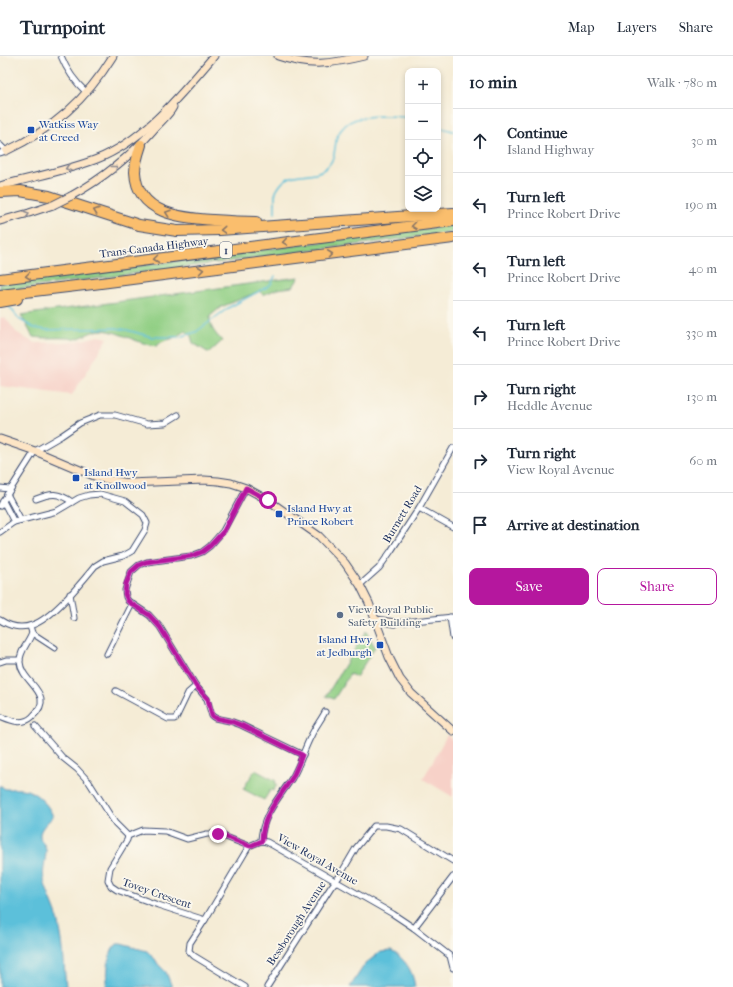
<!DOCTYPE html>
<html lang="en">
<head>
<meta charset="utf-8">
<style>
	body { margin:0; font-family:"IM FELL French Canon",serif; background:#f6f6f7; color:#1f2937 }
	.controls { position:absolute; right:12px; top:12px; display:grid; overflow:hidden; border-radius:8px; box-shadow:0 2px 6px #0003 }
	.controls button { width:36px; height:36px; display:grid; place-items:center; padding:0; border:0; border-bottom:1px solid #e0e1e3; background:#fff; color:#1f2937; font:20px sans-serif }
	.stop { position:absolute; width:12px; height:12px; margin:-9px; border:3px solid #b5179e; border-radius:50%; background:#fff }
	.stop.end { background:#b5179e; border-color:#fff; box-shadow:0 1px 4px #0008 }
	.list { margin:0; padding:0; list-style:none }
	h2 { display:flex; justify-content:space-between; align-items:center; height:52px; margin:0; padding:0 16px; font-size:17px }
	h2 small { font-size:13px; font-weight:400; color:#747a83 }
	.list li { display:grid; grid-template-columns:26px 1fr auto; gap:12px; align-items:center; box-sizing:border-box; height:64px; padding:0 16px; border-top:1px solid #e0e1e3 }
	.list b { display:block; font-size:15px; white-space:nowrap }
	.list p { margin:0; font-size:13px; white-space:nowrap; color:#747a83 }
	.list em { font-size:13px; font-style:normal; color:#747a83 }
	.actions { display:flex; gap:8px; padding:12px 16px }
	.actions a { flex:1; padding:9px 0; border:1px solid #b5179e; border-radius:8px; text-align:center; font-size:14px; color:#b5179e }
	.actions .main { background:#b5179e; color:#fff }
	.icon { flex:none; width:22px; height:22px; fill:none; stroke:currentColor; stroke-width:2; stroke-linecap:round; stroke-linejoin:round }
	.map { position:relative; flex:none; width:453px; height:931px; overflow:hidden }
	header { display:flex; align-items:center; gap:24px; box-sizing:border-box; height:56px; padding:0 20px; background:#fff; border-bottom:1px solid #e0e1e3 }
	header strong { font-size:19px }
	nav { display:flex; gap:22px; margin-inline-start:auto; font-size:14px }
	main { display:flex }
	aside { flex:1; background:#fff }
	.map>svg:first-child { display:block }
</style>
</head>
<body>
<header>
<strong>Turnpoint</strong>
<nav><a>Map</a><a>Layers</a><a>Share</a></nav>
</header>
<main>
<div class="map">
<svg width="453" height="931" viewBox="0 0 453 931">
	<rect width="100%" height="100%" fill="#fbf7ec"/>
	<filter id="ink" filterUnits="userSpaceOnUse"><feTurbulence type="fractalNoise" baseFrequency=".025" numOctaves="2"/><feDisplacementMap in="SourceGraphic" scale="8" xChannelSelector="R" yChannelSelector="G"/><feConvolveMatrix kernelMatrix="1 2 1 2 8 2 1 2 1" color-interpolation-filters="sRGB"/></filter>
	<filter id="wash" filterUnits="userSpaceOnUse"><feTurbulence type="fractalNoise" baseFrequency=".012" numOctaves="4" result="noise"/><feDisplacementMap in="SourceGraphic" scale="16" xChannelSelector="R" yChannelSelector="G"/><feGaussianBlur stdDeviation="0.9" result="paint"/><feColorMatrix in="noise" values="0 0 0 0 0 0 0 0 0 0 0 0 0 0 0 0 0 1.4 0 .05"/><feComposite in="paint" operator="in"/></filter>
	<g filter="url(#wash)">
		<rect width="100%" height="100%" fill="#f5ecd6"/>
		<g fill="#f7d1c8">
			<polygon points="5,261 16,276 27,283 36,287 74,286 98,280 108,282 72,339 0,330 0,262"/>
			<polygon points="447,679 453,685 453,741 423,723"/>
		</g>
		<g fill="#91cf84" stroke="#567f71">
			<polygon points="453,169 453,176 0,235 0,228"/>
			<path d="M 299,221 L 293,231 L 277,233 L 263,239 L 260,235 L 221,251 L 210,260 C 209,271 215,277 222,285 L 209,297 L 193,287 L 191,280 L 186,275 C 181,277 176,281 171,283 C 164,285 163,284 157,290 C 138,288 121,276 103,274 C 92,274 86,280 76,283 C 73,284 71,282 67,282 C 56,281 45,283 33,281 L 21,259 Z"/>
			<polygon points="366,575 375,591 356,621 350,618 334,643 326,640"/>
			<polygon points="255,714 276,725 275,727 277,729 273,735 271,733 264,744 243,733"/>
		</g>
		<g fill="#5cc0da" stroke="#3c789c">
			<path d="M 0,729 L 5,733 C 12,733 20,732 27,734 C 38,738 50,750 53,761 C 49,765 39,773 40,780 C 40,785 46,789 46,794 C 46,804 42,814 44,824 C 48,841 58,856 60,873 C 64,892 64,912 66,931 L 0,931 Z"/>
			<path d="M 117,888 L 121,888 L 147,895 L 155,903 L 158,908 L 166,916 L 172,931 L 106,931 C 109,917 105,899 117,888 Z"/>
			<path d="M 391,895 C 405,902 413,915 415,931 L 350,931 L 365,908 L 380,896 Z"/>
		</g>
		<g fill="none" stroke-linecap="round" stroke-linejoin="round">
			<g stroke="#5cc0da" stroke-width="1.5">
				<polyline points="438,71 453,75"/>
				<path d="M 275,157 C 275,151 275,145 275,139 C 276,134 278,132 281,128 C 293,113 315,124 328,110 C 336,102 334,91 337,81 C 345,61 365,60 384,60 C 392,60 400,60 408,62"/>
				<polyline points="9,250 19,263 34,272 47,274 116,272 127,274 152,281 180,281 196,276 228,252 267,231 271,228 275,220"/>
			</g>
		</g>
	</g>
	<g filter="url(#ink)">
		<g fill="none" stroke-linecap="round" stroke-linejoin="round">
			<g stroke="#3c4b70" stroke-width="7">
				<g id="street">
					<path d="M 61,0 C 67,15 75,26 87,37"/>
					<polyline points="0,89 6,95 0,97"/>
					<polyline points="0,432 10,433"/>
					<polyline points="246,432 223,475 210,490 202,496 191,500 147,506 139,509 131,516 125,534 126,541 128,545 149,559 160,571 196,630 207,643 212,660 215,662 230,665 241,669 303,699"/>
					<polyline points="7,438 21,464"/>
					<path d="M 36,443 C 51,437 58,436 72,446"/>
					<polyline points="3,445 14,466"/>
					<polyline points="0,450 35,395 61,380 80,367 100,359 115,359 147,368 165,367 178,359"/>
					<polyline points="419,452 453,471"/>
					<path d="M 0,476 L 14,466 L 57,455 L 79,442 L 89,439 L 100,438 L 125,445 L 143,459 L 147,467 L 145,474 L 132,495 L 123,500 L 103,505 L 95,510 C 81,527 52,563 32,569 C 21,573 9,570 0,564"/>
					<polyline points="360,529 379,512 391,495 419,452 453,392"/>
					<polyline points="70,538 74,562"/>
					<polyline points="450,561 453,582"/>
					<polyline points="394,567 453,561"/>
					<polyline points="32,577 55,592"/>
					<polyline points="107,598 132,548"/>
					<polyline points="0,606 6,604 20,604"/>
					<polyline points="116,635 168,663 174,663 176,662 188,637 196,630"/>
					<path d="M 0,660 C 10,664 22,670 32,661 C 58,638 21,627 20,606 C 19,595 29,587 32,577 L 30,570"/>
					<polyline points="35,670 62,701 77,713 89,726 115,767 128,780 143,774 165,775 187,783 207,778 218,778 249,790 261,785 267,786 393,858 414,872 450,900 453,912"/>
					<polyline points="128,780 127,784 110,812 108,824 111,830 117,834 158,849 205,864 249,790"/>
					<path d="M 261,785 C 262,759 279,742 292,722 C 300,709 304,693 311,680 C 315,671 321,664 325,656"/>
					<polyline points="205,864 190,887 189,895 194,900 245,931"/>
					<polyline points="414,872 453,821"/>
					<polyline points="267,931 331,831 339,821 356,792 374,770 386,770 401,773 453,805"/>
				</g>
			</g>
			<g stroke="#3c4b70" stroke-width="9">
				<g id="secondary">
					<path d="M 278,0 C 310,11 331,8 364,0"/>
					<path d="M 6,95 C 53,73 86,44 113,0"/>
					<path d="M 0,130 C 32,121 66,115 97,103 C 145,84 181,38 214,0"/>
					<path d="M 71,140 C 104,122 130,101 155,72 C 161,65 169,59 173,51"/>
					<polyline points="0,165 29,157 53,149"/>
					<polyline points="0,383 35,395 99,422 129,427 204,424 218,425 231,427 246,432 268,444 319,480 345,507 360,529 369,547 389,601 400,623 411,637 453,675"/>
					<polyline points="376,564 394,567"/>
				</g>
			</g>
			<g stroke="#3c4b70" stroke-width="12">
				<g id="highway">
					<path d="M 141,89 C 138,98 135,107 135,116 C 137,158 181,162 213,164 C 227,165 242,166 256,166"/>
					<polyline points="0,136 20,135 49,140 139,169 177,175 220,174 453,157"/>
					<polyline points="0,223 453,165"/>
					<polyline points="0,239 93,228 453,182"/>
					<polyline points="0,246 17,243"/>
				</g>
			</g>
			<use href="#street" stroke="#fff" stroke-width="5"/>
			<use href="#secondary" stroke="#fde5c5" stroke-width="7"/>
			<use href="#highway" stroke="#fabe6d" stroke-width="10"/>
			<g stroke="#3c4b70" stroke-width="9" stroke-linecap="butt">
				<polyline id="secondary-bridge" points="53,149 71,140"/>
			</g>
			<use href="#secondary-bridge" stroke="#fde5c5" stroke-width="7"/>
		</g>
		<defs><path id="oneway-chevron" d="M-2-3.5L2.5 0L-2 3.5" fill="none" stroke-width="1.6" stroke-linecap="round" stroke-linejoin="round"/></defs>
		<g stroke="#8c8a92">
			<use href="#oneway-chevron" transform="translate(68 112) rotate(163)"/>
			<use href="#oneway-chevron" transform="translate(115 112) rotate(-39)"/>
			<use href="#oneway-chevron" transform="translate(27 158) rotate(-17)"/>
		</g>
		<g stroke="#8a7666">
			<use href="#oneway-chevron" transform="translate(96 155) rotate(-161)"/>
			<use href="#oneway-chevron" transform="translate(168 157) rotate(-161)"/>
			<use href="#oneway-chevron" transform="translate(414 170) rotate(173)"/>
			<use href="#oneway-chevron" transform="translate(223 174) rotate(176)"/>
			<use href="#oneway-chevron" transform="translate(285 186) rotate(172)"/>
			<use href="#oneway-chevron" transform="translate(330 198) rotate(-7)"/>
			<use href="#oneway-chevron" transform="translate(156 203) rotate(173)"/>
			<use href="#oneway-chevron" transform="translate(201 214) rotate(-8)"/>
			<use href="#oneway-chevron" transform="translate(28 220) rotate(173)"/>
		</g>
	</g>
	<g fill="none" stroke-linecap="round" stroke-linejoin="round" filter="url(#ink)">
		<path stroke="#b5179e" stroke-width="5" d="M 218,778 L 250,790 L 262,785 C 262,759 279,742 292,722 C 296,715 299,707 302,699 L 241,669 L 230,665 L 215,662 L 212,660 L 208,643 L 196,630 L 160,571 L 149,559 L 132,548 L 128,545 L 125,538 L 126,528 L 131,516 L 139,509 L 146,506 L 191,500 L 202,496 L 210,490 L 224,475 L 246,432 L 268,444"/>
	</g>
	<g fill="#1a4fb4" stroke="#fbf7ec" stroke-width="1.5">
		<rect x="27" y="70" width="8" height="8" rx="2"/>
		<rect x="72" y="418" width="8" height="8" rx="2"/>
		<rect x="275" y="454" width="8" height="8" rx="2"/>
		<rect x="376" y="585" width="8" height="8" rx="2"/>
	</g>
	<circle fill="#5c6f8a" stroke="#fbf7ec" stroke-width="1.5" cx="340" cy="559" r="4"/>
	<g text-anchor="middle" stroke-width="3.5" stroke-linejoin="round" paint-order="stroke">
		<rect fill="#fbf7ec" stroke="#5e6b89" stroke-width="1" x="220" y="186" width="12" height="16" rx="3"/>
		<g font-size="10" font-weight="bold" fill="#1b2f5e">
			<text x="226" y="198">1</text>
		</g>
		<g font-size="11" fill="#164399" stroke="#fbf7ec" text-anchor="start">
			<text x="39" y="72">Watkiss Way<tspan x="39" dy="13">at Creed</tspan></text>
			<text x="84" y="420">Island Hwy<tspan x="84" dy="13">at Knollwood</tspan></text>
			<text x="287" y="456">Island Hwy at<tspan x="287" dy="13">Prince Robert</tspan></text>
			<text x="372" y="587" text-anchor="end">Island Hwy<tspan x="372" dy="13">at Jedburgh</tspan></text>
		</g>
		<g font-size="11" fill="#1b2f5e" stroke="#fbf7ec">
			<text transform="translate(154 191) rotate(-7)" y="4">Trans-Canada Highway</text>
			<text transform="translate(402 458) rotate(-59)" y="4">Burnett Road</text>
			<text transform="translate(318 803) rotate(30)" y="4">View Royal Avenue</text>
			<text transform="translate(157 837) rotate(19)" y="4">Tovey Crescent</text>
			<text transform="translate(296 867) rotate(-57)" y="4">Bessborough Avenue</text>
		</g>
		<g font-size="11" fill="#4e5e75" stroke="#fbf7ec" text-anchor="start">
			<text x="348" y="557">View Royal Public<tspan x="348" dy="13">Safety Building</tspan></text>
		</g>
	</g>
</svg>
<div class="controls">
<button>+</button>
<button>−</button>
<button><svg class="icon" aria-label="locate" viewBox="0 0 24 24"><circle cx="12" cy="12" r="6"/><path d="M12 2v4M12 18v4M2 12h4M18 12h4"/></svg></button>
<button><svg class="icon" aria-label="layers" viewBox="0 0 24 24"><path d="M12 4l9 5-9 5-9-5zM3 14l9 5 9-5"/></svg></button>
</div>
<div class="stop" style="left:268px;top:444px"></div>
<div class="stop end" style="left:218px;top:778px"></div>
</div>
<aside>
<h2>10 min<small>Walk · 780 m</small></h2>
<ul class="list">
<li><svg class="icon" aria-label="ahead" viewBox="0 0 24 24"><path d="M12 20V5M6 11l6-6 6 6"/></svg><div><b>Continue</b><p>Island Highway</p></div><em>30 m</em></li>
<li><svg class="icon" aria-label="left" viewBox="0 0 24 24"><path d="M17 20v-9H6M10 6l-5 5 5 5"/></svg><div><b>Turn left</b><p>Prince Robert Drive</p></div><em>190 m</em></li>
<li><svg class="icon" aria-label="left" viewBox="0 0 24 24"><path d="M17 20v-9H6M10 6l-5 5 5 5"/></svg><div><b>Turn left</b><p>Prince Robert Drive</p></div><em>40 m</em></li>
<li><svg class="icon" aria-label="left" viewBox="0 0 24 24"><path d="M17 20v-9H6M10 6l-5 5 5 5"/></svg><div><b>Turn left</b><p>Prince Robert Drive</p></div><em>330 m</em></li>
<li><svg class="icon" aria-label="right" viewBox="0 0 24 24"><path d="M7 20v-9h11M14 6l5 5-5 5"/></svg><div><b>Turn right</b><p>Heddle Avenue</p></div><em>130 m</em></li>
<li><svg class="icon" aria-label="right" viewBox="0 0 24 24"><path d="M7 20v-9h11M14 6l5 5-5 5"/></svg><div><b>Turn right</b><p>View Royal Avenue</p></div><em>60 m</em></li>
<li><svg class="icon" aria-label="arrive" viewBox="0 0 24 24"><path d="M6 21V4h12l-3 4 3 4H6"/></svg><div><b>Arrive at destination</b></div></li>
</ul>
<div class="actions"><a class="main">Save</a><a>Share</a></div>
</aside>
</main>
</body>
</html>
